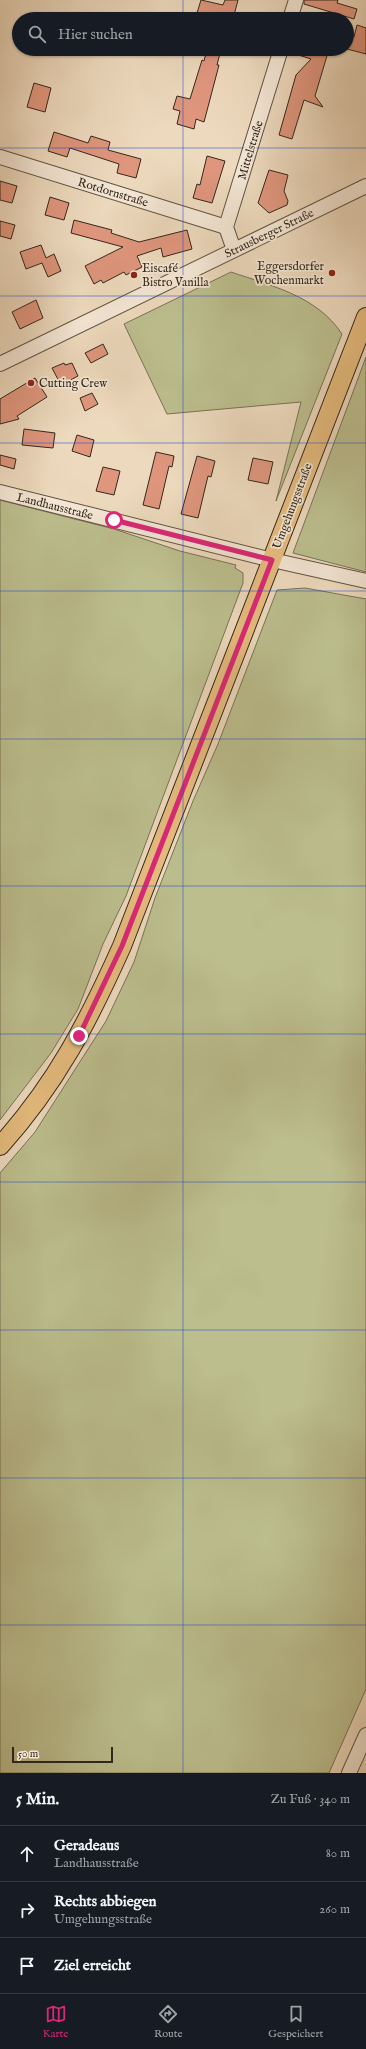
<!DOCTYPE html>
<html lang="de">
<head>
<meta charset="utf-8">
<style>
	body { margin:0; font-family:"IM FELL English",serif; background:#20242c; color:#f1f3f6 }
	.scale { position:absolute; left:12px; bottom:10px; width:101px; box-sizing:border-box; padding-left:4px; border:2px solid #34281b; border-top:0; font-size:11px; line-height:14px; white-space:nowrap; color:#34281b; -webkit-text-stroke:3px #f3e6d4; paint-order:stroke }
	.stop { position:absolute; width:12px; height:12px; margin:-9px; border:3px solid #db2777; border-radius:50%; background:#fff }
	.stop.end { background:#db2777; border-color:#fff; box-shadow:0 1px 4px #0008 }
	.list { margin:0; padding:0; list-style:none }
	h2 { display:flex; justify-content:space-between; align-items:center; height:52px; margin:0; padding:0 16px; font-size:17px }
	h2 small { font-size:13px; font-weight:400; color:#9ea1a6 }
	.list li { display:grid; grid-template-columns:26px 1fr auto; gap:12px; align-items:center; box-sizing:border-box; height:56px; padding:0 16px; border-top:1px solid #363941 }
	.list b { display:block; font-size:15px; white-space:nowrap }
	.list p { margin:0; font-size:13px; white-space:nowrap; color:#9ea1a6 }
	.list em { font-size:13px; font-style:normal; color:#9ea1a6 }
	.icon { flex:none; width:22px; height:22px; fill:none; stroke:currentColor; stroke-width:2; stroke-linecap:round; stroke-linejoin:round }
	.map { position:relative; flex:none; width:366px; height:1773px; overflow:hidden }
	.search { position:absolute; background:#171b24; box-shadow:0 1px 3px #0004; left:12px; right:12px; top:12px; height:44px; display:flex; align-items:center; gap:10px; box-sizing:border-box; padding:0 14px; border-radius:22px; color:#9ea1a6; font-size:15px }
	.sheet { height:220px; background:#171b24 }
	nav { display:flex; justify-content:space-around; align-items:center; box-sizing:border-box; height:56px; border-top:1px solid #363941; background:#171b24; font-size:11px; color:#9ea1a6 }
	nav a { display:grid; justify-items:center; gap:2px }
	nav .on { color:#db2777 }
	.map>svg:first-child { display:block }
</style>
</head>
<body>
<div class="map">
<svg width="366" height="1773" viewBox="0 0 366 1773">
	<rect width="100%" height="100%" fill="#edd9bd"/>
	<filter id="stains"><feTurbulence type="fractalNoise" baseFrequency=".005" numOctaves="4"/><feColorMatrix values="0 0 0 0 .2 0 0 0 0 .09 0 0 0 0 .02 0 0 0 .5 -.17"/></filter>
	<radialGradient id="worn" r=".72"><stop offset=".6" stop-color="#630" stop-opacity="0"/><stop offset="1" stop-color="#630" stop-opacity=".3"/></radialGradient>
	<g fill="#bcbe8e" stroke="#787354">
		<path d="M 231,272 C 272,286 317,296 342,334 L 276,501 L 301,402 L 167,414 L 124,324 Z"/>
		<polygon points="366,357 366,572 293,553"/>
		<polygon points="0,500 114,529 180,551 236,565 235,568 243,573 243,583 126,896 103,944 78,1009 51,1053 0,1120"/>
		<polygon points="305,588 366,599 366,1689 329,1773 0,1773 0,1173 35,1132 106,1021 134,962 155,898 193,801 218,744 277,590"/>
	</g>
	<g fill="#df967d" stroke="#34281b">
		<polygon points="201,0 223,5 225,0 238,0 233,19 203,19 204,15 197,13"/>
		<polygon points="304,0 338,0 337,3 357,9 354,19 304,4"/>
		<polygon points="357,25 366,28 366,54 347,49 347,35 354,37"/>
		<polygon points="207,49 221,49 217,65 219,65 204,122 196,119 194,129 177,124 180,111 173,109 177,96 190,99 202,60 204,61"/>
		<polygon points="289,49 329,49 315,96 323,107 304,100 292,139 279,135 296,75 311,59 289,52"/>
		<polygon points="34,83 51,88 45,112 27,107"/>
		<polygon points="54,132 88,143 91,136 110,142 108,150 141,159 136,178 117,173 119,164 70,148 67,157 48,151"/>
		<polygon points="207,156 225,161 212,203 193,198 197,184 200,185"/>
		<polygon points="269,170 288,175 284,191 288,201 287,205 269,213 258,203"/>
		<polygon points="0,181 17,186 12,203 0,200"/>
		<polygon points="50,197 69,203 64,220 45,215"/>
		<polygon points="74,220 112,230 111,233 139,242 187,230 192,249 163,257 161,248 137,256 142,267 126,275 124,272 103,283 101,280 94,284 85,266 123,247 71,233"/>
		<polygon points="0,221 15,225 11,239 0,236"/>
		<polygon points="41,245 46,258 54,254 61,271 48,277 42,263 26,269 20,252"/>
		<polygon points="36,300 43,318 20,329 12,312"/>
		<polygon points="103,344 108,354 91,363 85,353"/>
		<polygon points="64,363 65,365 72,363 78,376 61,385 52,368"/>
		<polygon points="35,378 47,397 17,416 19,419 0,424 0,399"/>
		<polygon points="92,393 98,404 85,411 80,398"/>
		<polygon points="24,429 55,433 53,448 22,445"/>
		<polygon points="77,435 94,440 90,457 72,451"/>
		<polygon points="156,452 174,456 172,467 169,466 159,509 143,505"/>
		<polygon points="0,455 16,459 14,469 0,465"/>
		<polygon points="197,456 215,461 211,477 208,476 198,518 181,514"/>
		<polygon points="253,458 273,462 268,484 248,480"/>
		<polygon points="103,467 120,471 114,495 96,491"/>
	</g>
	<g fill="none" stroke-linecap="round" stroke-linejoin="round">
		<g stroke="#625444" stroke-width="16">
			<g id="minor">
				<polyline points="290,19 296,0"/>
				<polyline points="0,157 226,227"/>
				<polyline points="234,250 226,227 281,49"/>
				<polyline points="0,364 366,186"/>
				<polyline points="0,492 272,560 366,581"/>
				<polyline points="349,1773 366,1735"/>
			</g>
		</g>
		<g stroke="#34281b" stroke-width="20">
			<path id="major" d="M 0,1146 C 56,1084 88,1022 122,946 L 366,317"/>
		</g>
		<use href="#minor" stroke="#f3e6d4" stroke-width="14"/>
		<use href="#major" stroke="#e6bc7e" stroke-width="18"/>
	</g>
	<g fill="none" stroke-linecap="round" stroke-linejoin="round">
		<polyline stroke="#db2777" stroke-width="5" points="79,1036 122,946 272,560 114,520"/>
	</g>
	<path fill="none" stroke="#1d4ed8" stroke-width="1" stroke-opacity="0.55" d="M 183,0 L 183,19M 183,49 L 183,1773M 0,148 L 366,148M 0,296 L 366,296M 0,443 L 366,443M 0,591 L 366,591M 0,739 L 366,739M 0,886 L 366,886M 0,1034 L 366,1034M 0,1182 L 366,1182M 0,1330 L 366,1330M 0,1478 L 366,1478M 0,1625 L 366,1625"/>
	<g fill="#8f2418" stroke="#f3e6d4" stroke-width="1.5">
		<circle cx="332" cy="273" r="4"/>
		<circle cx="134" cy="275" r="4"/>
		<circle cx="31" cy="383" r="4"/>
	</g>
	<g text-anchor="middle" stroke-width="3.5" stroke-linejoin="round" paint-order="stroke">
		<g font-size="12" fill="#34281b" stroke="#f3e6d4">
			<text transform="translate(250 150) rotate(-73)" y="4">Mittelstraße</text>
			<text transform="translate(113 192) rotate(17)" y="4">Rotdornstraße</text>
			<text transform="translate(269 233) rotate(-26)" y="4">Strausberger Straße</text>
			<text transform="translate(55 506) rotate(14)" y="4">Landhausstraße</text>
			<text transform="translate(292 506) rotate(-69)" y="4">Umgehungsstraße</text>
		</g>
		<g font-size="12" fill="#34281b" stroke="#f3e6d4" text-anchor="start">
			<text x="324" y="270" text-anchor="end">Eggersdorfer<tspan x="324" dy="14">Wochenmarkt</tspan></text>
			<text x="142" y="272">Eiscafé<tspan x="142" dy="14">Bistro Vanilla</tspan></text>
			<text x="39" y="387">Cutting Crew</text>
		</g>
	</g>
	<rect width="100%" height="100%" filter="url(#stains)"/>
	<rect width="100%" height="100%" fill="url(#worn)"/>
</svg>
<div class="scale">50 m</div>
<div class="stop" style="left:114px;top:520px"></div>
<div class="stop end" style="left:79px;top:1036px"></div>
<div class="search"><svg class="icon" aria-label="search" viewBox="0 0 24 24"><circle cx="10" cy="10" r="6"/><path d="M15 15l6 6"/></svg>Hier suchen</div>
</div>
<section class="sheet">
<h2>5 Min.<small>Zu Fuß · 340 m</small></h2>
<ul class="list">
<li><svg class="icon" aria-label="ahead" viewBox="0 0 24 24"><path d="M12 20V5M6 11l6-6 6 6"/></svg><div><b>Geradeaus</b><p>Landhausstraße</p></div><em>80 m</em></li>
<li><svg class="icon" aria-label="right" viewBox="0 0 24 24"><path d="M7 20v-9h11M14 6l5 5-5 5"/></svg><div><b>Rechts abbiegen</b><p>Umgehungsstraße</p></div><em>260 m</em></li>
<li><svg class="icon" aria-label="arrive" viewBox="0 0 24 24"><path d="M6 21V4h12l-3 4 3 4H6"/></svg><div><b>Ziel erreicht</b></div></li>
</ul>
</section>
<nav>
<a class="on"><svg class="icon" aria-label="map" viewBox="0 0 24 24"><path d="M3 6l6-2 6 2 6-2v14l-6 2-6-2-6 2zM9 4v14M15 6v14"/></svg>Karte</a>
<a><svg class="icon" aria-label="directions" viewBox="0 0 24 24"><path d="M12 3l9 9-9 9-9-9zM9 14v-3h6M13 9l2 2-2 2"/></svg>Route</a>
<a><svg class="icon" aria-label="saved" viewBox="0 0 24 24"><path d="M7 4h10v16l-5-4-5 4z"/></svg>Gespeichert</a>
</nav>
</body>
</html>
